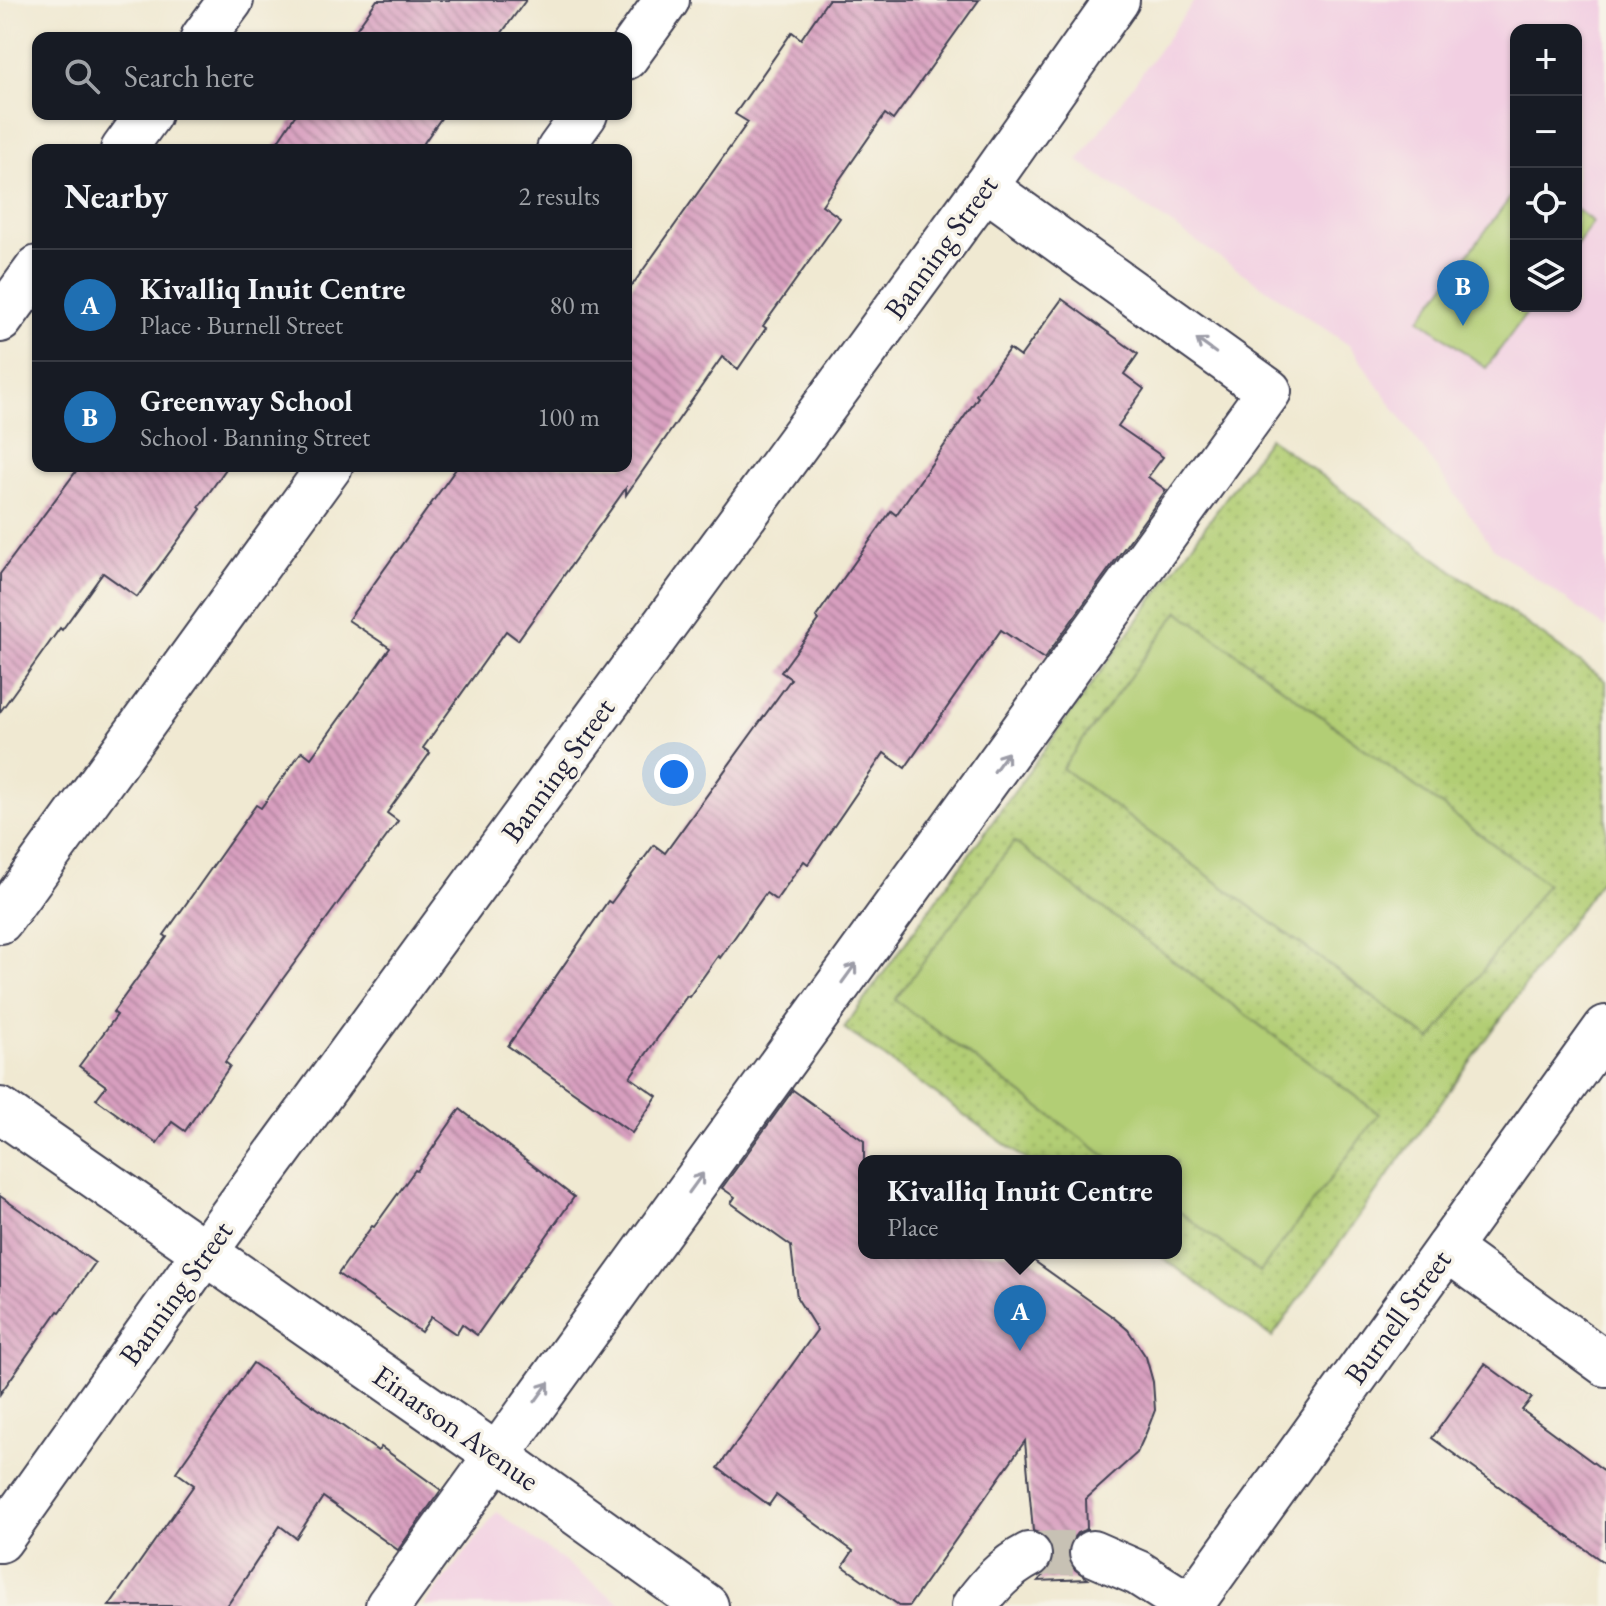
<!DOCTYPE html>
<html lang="en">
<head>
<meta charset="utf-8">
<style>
	body { margin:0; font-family:"EB Garamond",serif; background:#20242c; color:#f1f3f6 }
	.controls { position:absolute; right:24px; top:24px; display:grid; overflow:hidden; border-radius:16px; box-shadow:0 2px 6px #0004 }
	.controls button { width:72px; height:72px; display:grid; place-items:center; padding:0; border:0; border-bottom:2px solid #363941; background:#171b24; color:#f1f3f6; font:40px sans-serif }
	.you { position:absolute; left:674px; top:774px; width:28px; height:28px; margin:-20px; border:6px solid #fff; border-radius:50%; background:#1a73e8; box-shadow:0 0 0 12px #1a73e833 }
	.badge { display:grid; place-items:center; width:52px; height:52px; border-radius:50%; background:#1f6fb2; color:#fff; font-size:26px; font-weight:700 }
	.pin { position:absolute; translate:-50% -66px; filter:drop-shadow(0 2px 4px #0008) }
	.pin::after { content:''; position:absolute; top:42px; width:28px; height:24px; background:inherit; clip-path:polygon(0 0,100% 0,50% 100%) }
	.popup { position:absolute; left:858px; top:1155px; width:324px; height:104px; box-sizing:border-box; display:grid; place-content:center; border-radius:16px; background:#171b24; filter:drop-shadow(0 2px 6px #0005); font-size:26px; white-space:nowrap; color:#9ea1a6 }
	.popup b { font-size:30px; color:#f1f3f6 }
	.popup::after { content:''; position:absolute; left:50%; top:100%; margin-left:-16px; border:16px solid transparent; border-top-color:#171b24 }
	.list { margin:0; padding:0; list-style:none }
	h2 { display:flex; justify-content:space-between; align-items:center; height:104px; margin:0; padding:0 32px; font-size:34px }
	h2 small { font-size:26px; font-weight:400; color:#9ea1a6 }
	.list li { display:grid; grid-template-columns:52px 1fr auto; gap:24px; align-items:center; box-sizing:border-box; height:112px; padding:0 32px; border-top:2px solid #363941 }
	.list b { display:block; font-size:30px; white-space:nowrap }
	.list p { margin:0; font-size:26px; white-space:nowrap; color:#9ea1a6 }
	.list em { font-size:26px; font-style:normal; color:#9ea1a6 }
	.icon { flex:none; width:44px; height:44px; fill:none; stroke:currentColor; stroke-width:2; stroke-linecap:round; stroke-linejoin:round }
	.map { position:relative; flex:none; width:1606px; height:1606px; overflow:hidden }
	.search { position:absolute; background:#171b24; box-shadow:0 2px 6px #0004; left:32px; top:32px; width:600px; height:88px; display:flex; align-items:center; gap:20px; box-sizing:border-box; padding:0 28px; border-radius:16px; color:#9ea1a6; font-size:30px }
	.panel { position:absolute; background:#171b24; box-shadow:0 2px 6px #0004; left:32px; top:144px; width:600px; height:328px; border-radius:16px }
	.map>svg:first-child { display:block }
</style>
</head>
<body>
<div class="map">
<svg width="1606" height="1606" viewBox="0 0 1606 1606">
	<defs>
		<pattern id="grass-dots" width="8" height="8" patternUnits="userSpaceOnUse" patternTransform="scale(2)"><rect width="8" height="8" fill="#b2ce74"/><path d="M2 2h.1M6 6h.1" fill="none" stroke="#99b165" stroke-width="1.8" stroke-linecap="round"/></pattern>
		<pattern id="building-back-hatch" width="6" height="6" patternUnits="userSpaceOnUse" patternTransform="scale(2)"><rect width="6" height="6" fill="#d89fbf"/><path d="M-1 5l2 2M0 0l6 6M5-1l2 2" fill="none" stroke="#af819c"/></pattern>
	</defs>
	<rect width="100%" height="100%" fill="#f7f3e8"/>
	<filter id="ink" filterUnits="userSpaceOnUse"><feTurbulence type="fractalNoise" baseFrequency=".0125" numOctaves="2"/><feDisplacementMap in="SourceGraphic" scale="16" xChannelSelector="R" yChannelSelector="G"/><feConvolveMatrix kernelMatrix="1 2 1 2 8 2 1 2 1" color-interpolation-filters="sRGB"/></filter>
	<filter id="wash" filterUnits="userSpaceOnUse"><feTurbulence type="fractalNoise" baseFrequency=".006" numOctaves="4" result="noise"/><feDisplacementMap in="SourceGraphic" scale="32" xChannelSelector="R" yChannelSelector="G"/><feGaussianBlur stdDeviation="1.8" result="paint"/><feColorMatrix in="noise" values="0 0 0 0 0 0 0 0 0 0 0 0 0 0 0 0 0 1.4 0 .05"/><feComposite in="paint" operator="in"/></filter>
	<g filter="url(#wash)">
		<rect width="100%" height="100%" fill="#f0e9d2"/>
		<g fill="#f2cfe2" fill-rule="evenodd">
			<path d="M 1195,0 L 1606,0 L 1606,628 L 1493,548 L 1350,346 L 1078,161 ZM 1516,30 L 1576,30 L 1576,306 L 1516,306 Z"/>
			<polygon points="497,1512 624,1606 424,1606"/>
		</g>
		<polygon fill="url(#grass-dots)" stroke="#6a7858" stroke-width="2" points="1269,438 1606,681 1606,873 1272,1337 1156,1253 1176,1253 1176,1161 1028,1161 844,1028"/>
		<g fill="#b2ce74" stroke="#6a7858" stroke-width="2">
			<polygon points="1516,190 1516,306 1532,306 1486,368 1420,319"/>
			<polygon points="1576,209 1593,222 1576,246"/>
			<polygon points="1179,611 1547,884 1431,1040 1062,768"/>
			<polygon points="1014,842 1379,1114 1260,1272 1176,1209 1176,1161 1112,1161 895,1000"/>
		</g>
		<g id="blocks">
			<g fill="url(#building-back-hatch)">
				<polygon points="377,0 526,0 498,38 350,38"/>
				<polygon points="828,0 979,0 893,120 885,114 822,205 840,218 763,326 766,328 738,369 722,357 626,495 626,488 518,640 506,631 423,748 430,753 387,813 398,821 282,980 225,1062 230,1066 185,1131 172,1122 157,1143 96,1099 106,1086 79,1066 117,1015 113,1012 167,937 164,935 256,805 261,808 302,751 311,758 390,648 348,620 458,466 626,466 626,294 748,122 735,114 792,32 801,39"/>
				<polygon points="296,114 444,114 419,150 272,150"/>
				<polygon points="1062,299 1138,354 1124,374 1144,389 1118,426 1163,457 1148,477 1166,490 1044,659 1001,630 905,768 884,753 808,864 804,861 776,900 766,893 720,958 718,956 689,997 687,996 630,1077 657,1096 632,1133 508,1046 608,901 611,903 654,845 665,853 791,679 781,672 819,620 816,617 891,511 896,515 978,397 976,395 1009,349 1020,357"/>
				<polygon points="80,466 228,466 199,507 201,509 137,597 103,573 62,630 60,628 0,712 0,574"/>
				<polygon points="793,1090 864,1141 864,1253 1023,1253 1113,1317 1128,1330 1146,1357 1153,1382 1155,1410 1146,1433 1137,1453 1086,1499 1087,1529 1077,1533 1069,1544 1067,1555 1072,1567 1088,1579 1038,1581 1050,1568 1054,1554 1050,1542 1042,1534 1033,1531 1025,1441 909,1606 900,1606 843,1566 853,1551 776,1495 769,1505 718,1468 817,1330 797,1298 791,1246 731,1203 735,1197 722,1188"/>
				<polygon points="460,1109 574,1197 477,1335 462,1324 456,1334 431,1317 421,1332 338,1274 372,1226 374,1227 415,1170 417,1171"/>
				<polygon points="0,1196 95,1263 60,1312 58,1311 0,1394"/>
				<polygon points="253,1363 378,1451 381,1447 441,1490 398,1550 323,1497 296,1538 280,1526 227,1606 109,1606 194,1485 176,1472"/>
				<polygon points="1485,1364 1532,1398 1522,1410 1606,1472 1606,1564 1432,1438"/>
			</g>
		</g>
	</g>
	<g filter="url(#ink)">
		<use href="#blocks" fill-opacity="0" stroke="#414052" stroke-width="2"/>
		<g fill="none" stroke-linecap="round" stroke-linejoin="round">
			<polyline stroke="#c7c1b4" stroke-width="44" stroke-dasharray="44 22" stroke-linecap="butt" points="1029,1555 1052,1553 1092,1553"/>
			<g stroke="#414052" stroke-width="48">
				<g id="minor">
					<polyline points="203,38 231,0"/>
					<polyline points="626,57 667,0"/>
					<polyline points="123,150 149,114"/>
					<polyline points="559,150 585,114"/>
					<polyline points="0,320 38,268"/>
					<polyline points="0,921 330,466"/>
					<polyline points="0,1110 496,1455 706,1606"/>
					<polyline points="1447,1249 1606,1364"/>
					<polyline points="0,1540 205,1252 985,187 1117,0"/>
					<polyline points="1092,1553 1138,1573 1190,1606 1606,1028"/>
					<polyline points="388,1606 1269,391 985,187"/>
					<path d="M 974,1606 C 990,1585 1004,1568 1029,1555"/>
				</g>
			</g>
			<use href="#minor" stroke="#fff" stroke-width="44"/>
		</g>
		<defs><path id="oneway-shaft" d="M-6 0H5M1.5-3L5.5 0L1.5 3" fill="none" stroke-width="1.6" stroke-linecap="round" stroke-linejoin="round" transform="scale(2)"/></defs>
		<g stroke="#9c9ca7">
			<use href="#oneway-shaft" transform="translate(1206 346) rotate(-144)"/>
			<use href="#oneway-shaft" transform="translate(1001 762) rotate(-54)"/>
			<use href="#oneway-shaft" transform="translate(849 973) rotate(-54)"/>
			<use href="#oneway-shaft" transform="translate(696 1183) rotate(-54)"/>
			<use href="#oneway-shaft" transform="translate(542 1392) rotate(-54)"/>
		</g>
	</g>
	<g text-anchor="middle" stroke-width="7" stroke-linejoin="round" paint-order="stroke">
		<g font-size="30" fill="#22223b" stroke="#f7f3e8">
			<text transform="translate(941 247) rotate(-54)" y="10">Banning Street</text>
			<text transform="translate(558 770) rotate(-54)" y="10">Banning Street</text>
			<text transform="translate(176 1293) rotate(-54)" y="10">Banning Street</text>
			<text transform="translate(1398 1317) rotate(-54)" y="10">Burnell Street</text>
			<text transform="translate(456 1428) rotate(35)" y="10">Einarson Avenue</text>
		</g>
	</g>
</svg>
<div class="controls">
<button>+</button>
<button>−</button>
<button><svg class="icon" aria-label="locate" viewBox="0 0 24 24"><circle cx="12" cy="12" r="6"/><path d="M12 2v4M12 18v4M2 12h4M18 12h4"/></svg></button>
<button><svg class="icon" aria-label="layers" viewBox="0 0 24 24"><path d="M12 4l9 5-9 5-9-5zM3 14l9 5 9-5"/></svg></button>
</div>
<div class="you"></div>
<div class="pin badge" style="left:1020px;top:1351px">A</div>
<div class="popup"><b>Kivalliq Inuit Centre</b>Place</div>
<div class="pin badge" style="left:1463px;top:326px">B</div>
<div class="search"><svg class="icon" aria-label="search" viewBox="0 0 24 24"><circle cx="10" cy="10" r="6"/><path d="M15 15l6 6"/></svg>Search here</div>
<section class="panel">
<h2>Nearby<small>2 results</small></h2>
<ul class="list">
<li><span class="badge">A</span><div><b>Kivalliq Inuit Centre</b><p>Place · Burnell Street</p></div><em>80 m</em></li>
<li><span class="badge">B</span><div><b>Greenway School</b><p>School · Banning Street</p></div><em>100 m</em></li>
</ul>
</section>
</div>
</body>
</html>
